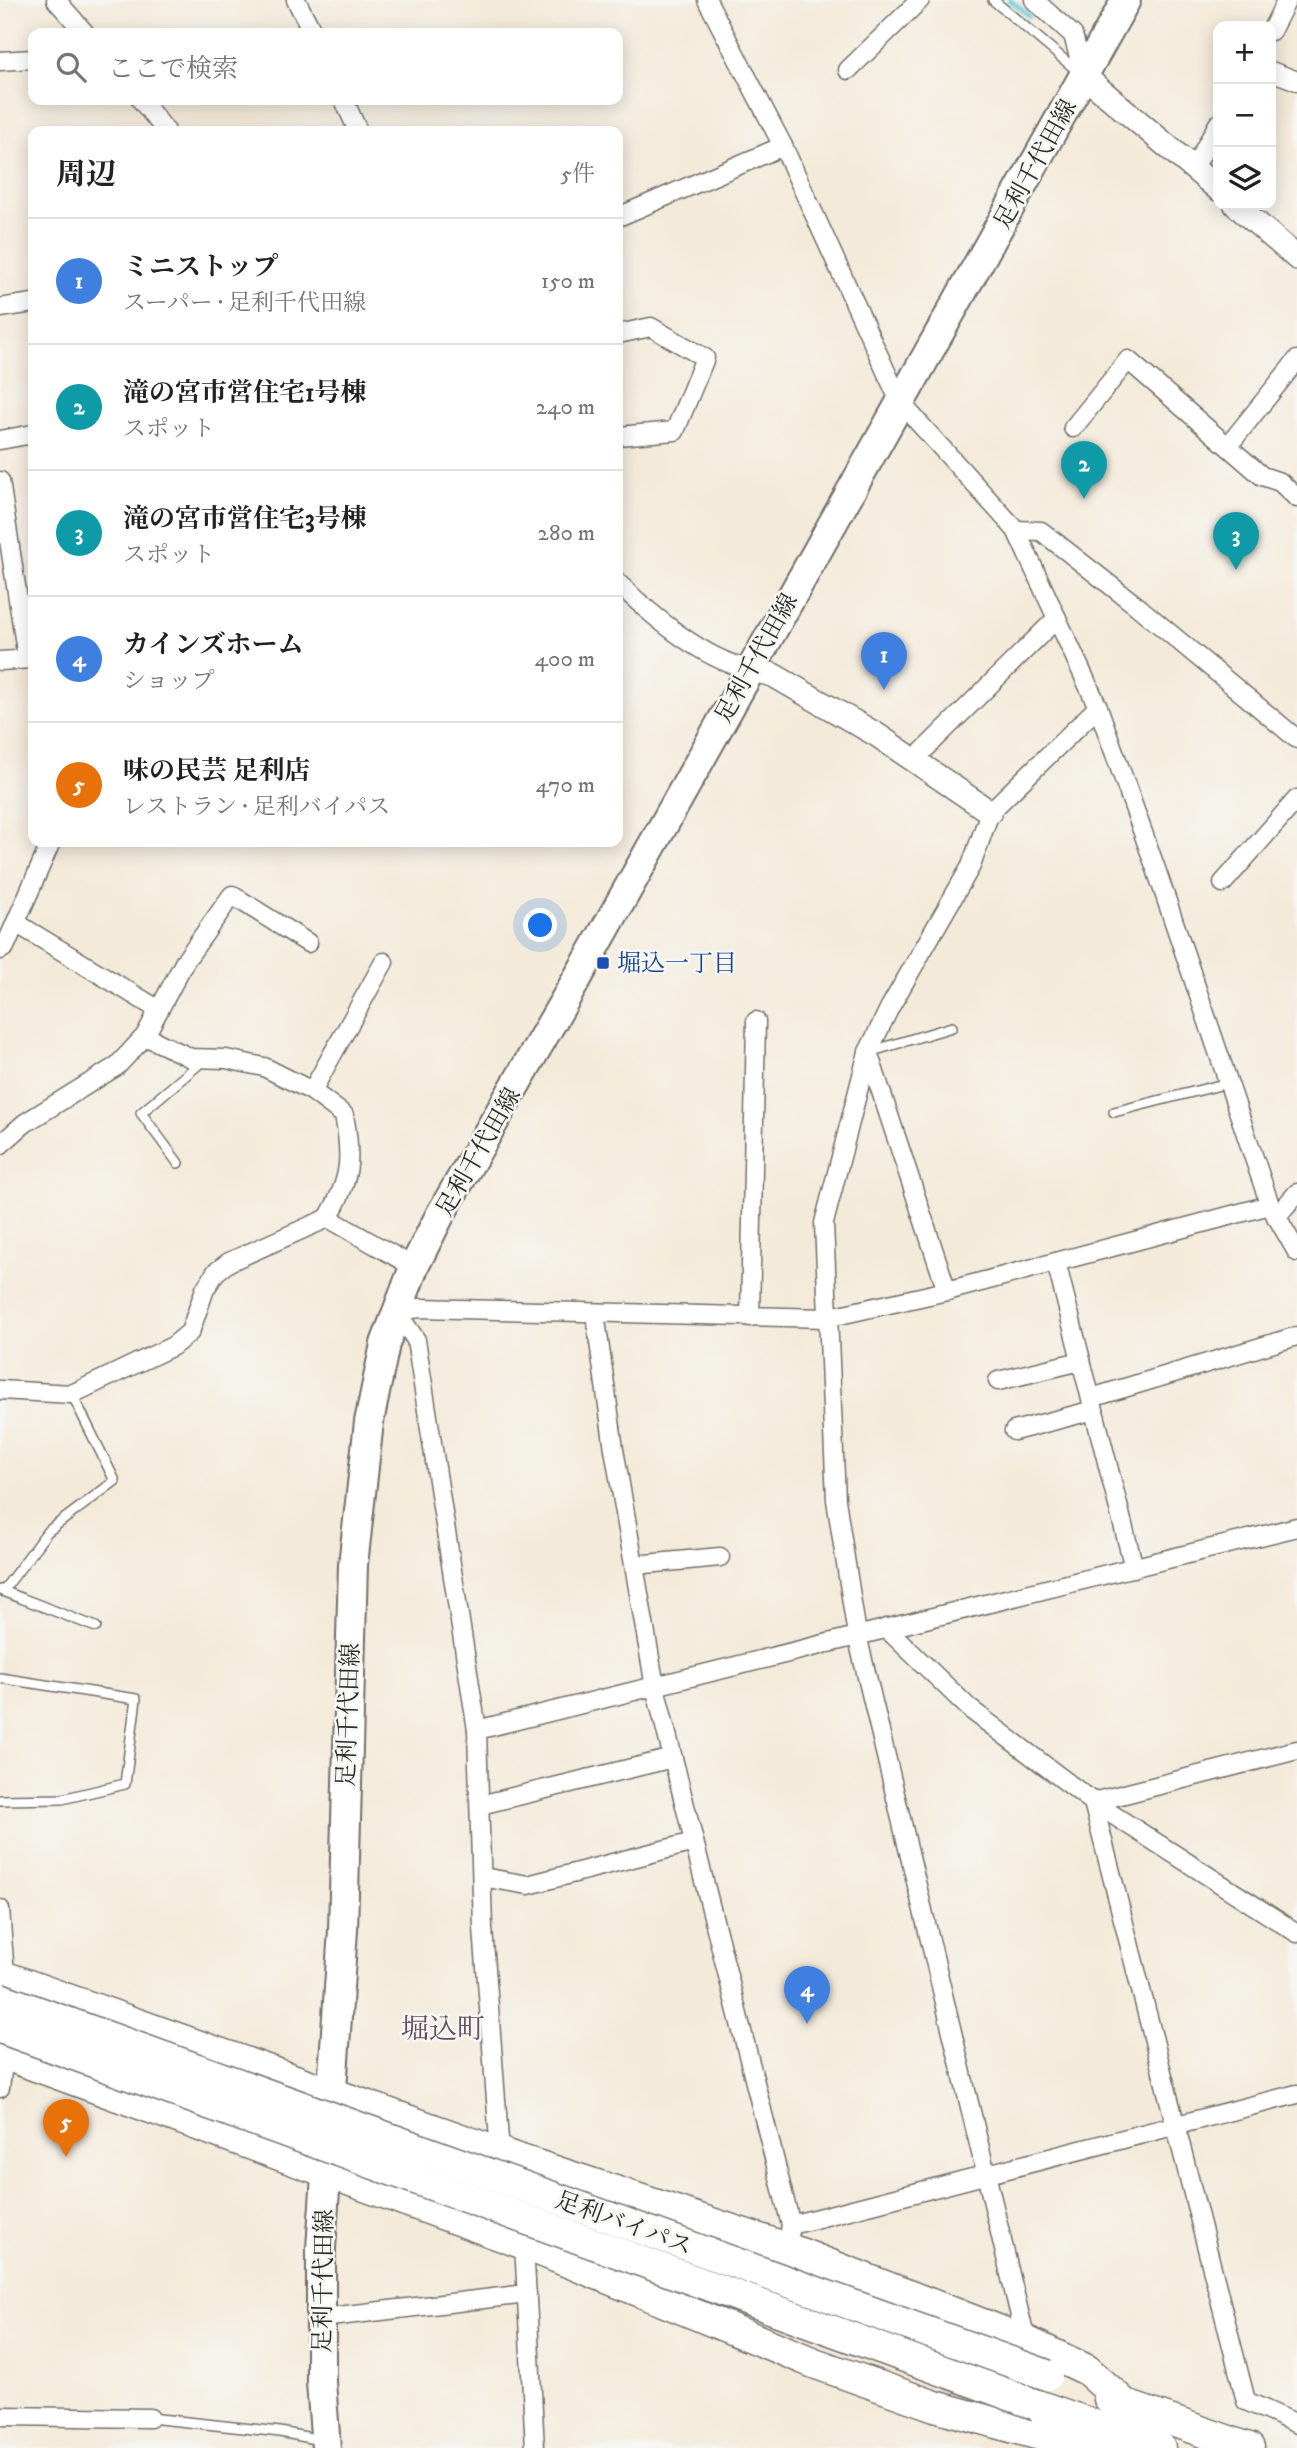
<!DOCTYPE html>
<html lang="ja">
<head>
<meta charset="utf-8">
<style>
	body { margin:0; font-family:"IM FELL DW Pica","Noto Serif JP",serif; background:#f6f6f6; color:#222 }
	.controls { position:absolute; right:21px; top:21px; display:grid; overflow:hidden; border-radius:14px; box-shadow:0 4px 18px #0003 }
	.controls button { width:63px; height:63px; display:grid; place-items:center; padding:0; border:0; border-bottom:2px solid #e0e0e0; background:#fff; color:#222; font:35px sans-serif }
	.you { position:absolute; left:541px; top:926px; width:24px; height:24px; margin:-18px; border:5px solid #fff; border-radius:50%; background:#1a73e8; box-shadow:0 0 0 10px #1a73e833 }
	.badge { display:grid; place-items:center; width:46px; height:46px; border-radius:50%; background:#0f766e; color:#fff; font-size:23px; font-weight:700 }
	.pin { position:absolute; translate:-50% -58px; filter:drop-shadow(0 2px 4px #0008) }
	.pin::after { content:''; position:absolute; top:37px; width:24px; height:21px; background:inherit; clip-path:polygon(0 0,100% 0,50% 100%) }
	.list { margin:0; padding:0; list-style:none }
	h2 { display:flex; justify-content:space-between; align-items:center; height:91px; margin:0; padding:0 28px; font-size:30px }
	h2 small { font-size:23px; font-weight:400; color:#767676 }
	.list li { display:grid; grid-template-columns:46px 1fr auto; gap:21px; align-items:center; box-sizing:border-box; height:126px; padding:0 28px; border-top:2px solid #e0e0e0 }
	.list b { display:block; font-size:26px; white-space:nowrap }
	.list p { margin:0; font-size:23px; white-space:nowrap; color:#767676 }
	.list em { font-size:23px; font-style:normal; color:#767676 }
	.icon { flex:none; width:38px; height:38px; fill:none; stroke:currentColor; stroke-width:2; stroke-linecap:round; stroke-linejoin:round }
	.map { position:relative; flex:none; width:1297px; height:2448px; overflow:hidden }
	.search { position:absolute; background:#fff; box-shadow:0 4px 18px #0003; left:28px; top:28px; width:595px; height:77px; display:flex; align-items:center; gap:18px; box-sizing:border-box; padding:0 24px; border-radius:14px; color:#767676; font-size:26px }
	.panel { position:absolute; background:#fff; box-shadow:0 4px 18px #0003; left:28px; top:126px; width:595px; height:721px; border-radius:14px }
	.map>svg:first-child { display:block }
</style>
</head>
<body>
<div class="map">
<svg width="1297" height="2448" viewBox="0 0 1297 2448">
	<rect width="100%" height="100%" fill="#f6f6f2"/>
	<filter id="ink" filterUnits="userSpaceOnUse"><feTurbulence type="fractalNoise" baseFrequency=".0143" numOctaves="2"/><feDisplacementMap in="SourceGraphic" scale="14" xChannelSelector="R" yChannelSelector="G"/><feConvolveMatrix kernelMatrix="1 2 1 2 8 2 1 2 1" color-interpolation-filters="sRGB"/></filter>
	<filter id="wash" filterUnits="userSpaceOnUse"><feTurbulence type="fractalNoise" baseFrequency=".00686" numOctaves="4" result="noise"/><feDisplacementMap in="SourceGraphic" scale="28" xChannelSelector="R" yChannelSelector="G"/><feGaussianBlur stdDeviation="1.57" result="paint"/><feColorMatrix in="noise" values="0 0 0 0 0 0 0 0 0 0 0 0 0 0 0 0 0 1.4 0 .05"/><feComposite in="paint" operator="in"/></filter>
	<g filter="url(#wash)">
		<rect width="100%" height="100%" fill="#f4ead9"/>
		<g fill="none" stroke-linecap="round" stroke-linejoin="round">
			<polyline stroke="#5cc7d5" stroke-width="5" points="1010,0 1029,16"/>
		</g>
	</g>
	<g filter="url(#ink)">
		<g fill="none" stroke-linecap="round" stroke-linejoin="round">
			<g stroke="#716e68" stroke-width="12">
				<g id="service">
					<polyline points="993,0 1080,73"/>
					<polyline points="869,1052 952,1027"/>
					<polyline points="1114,1112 1228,1083"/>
					<polyline points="178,1163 141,1113 205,1059"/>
					<polyline points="0,1590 96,1627"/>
					<polyline points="3,1591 47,1532 115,1481 72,1394"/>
					<polyline points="0,1678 136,1699 125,1784 62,1799 0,1800"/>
					<polyline points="150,2418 280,2432 321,2440"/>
				</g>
			</g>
			<g stroke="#716e68" stroke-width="21">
				<g id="minor">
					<polyline points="56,0 85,33"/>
					<polyline points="296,0 313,33"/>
					<polyline points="707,0 783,146 900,402 1016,530 1098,707 1156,869 1270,1205 1297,1252"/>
					<polyline points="1034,0 1073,35 1084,76"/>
					<polyline points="1271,31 1287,0"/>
					<polyline points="0,61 33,59"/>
					<polyline points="848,70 920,0"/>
					<polyline points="1271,71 1297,81"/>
					<polyline points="141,100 166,131"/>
					<polyline points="344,100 358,131"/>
					<polyline points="1194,168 1218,124"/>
					<polyline points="618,217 783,146"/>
					<polyline points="0,308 33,303"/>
					<polyline points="618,334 651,327 705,358 675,431 618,436"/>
					<polyline points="1073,428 1128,360 1262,476 1280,482 1297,498"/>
					<polyline points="0,440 33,434"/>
					<polyline points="1228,446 1297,360"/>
					<polyline points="0,481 27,658"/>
					<polyline points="1016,530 1041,531 1137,606 1297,739"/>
					<path d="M 618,583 C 651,615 704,660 749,669"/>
					<polyline points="0,661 33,659"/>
					<polyline points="915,759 1057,618"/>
					<polyline points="1223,883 1297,799"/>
					<polyline points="16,923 159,1010"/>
					<polyline points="0,950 5,947 51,842"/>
					<polyline points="868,1052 947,1291"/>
					<polyline points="312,1091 384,962"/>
					<polyline points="0,1145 25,1123 117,1066 145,1036 185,961 232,895 308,943"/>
					<polyline points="1276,1217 1297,1193"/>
					<polyline points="328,1218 414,1267"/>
					<polyline points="1056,1262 1134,1568"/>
					<polyline points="595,1313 614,1449 655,1687 791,2225 787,2248"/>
					<polyline points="750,1317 756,1021"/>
					<polyline points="998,1381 1081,1361"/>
					<path d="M 0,1390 L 72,1394 L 173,1346 L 190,1332 L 205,1289 L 216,1272 L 229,1262 L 328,1218 C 351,1179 352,1158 344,1115 L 312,1091 L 264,1067 L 226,1059 L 191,1058 L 145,1036"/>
					<polyline points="1091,1398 1297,1336"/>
					<polyline points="1014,1431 1094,1410"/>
					<polyline points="635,1565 720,1557"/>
					<polyline points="886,1628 970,1709 1093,1802 1297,1933"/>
					<polyline points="477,1730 1297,1527"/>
					<polyline points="1297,1750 1093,1802 1246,2401 1297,2424"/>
					<polyline points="480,1805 673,1758"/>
					<polyline points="482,1877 528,1885 694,1842"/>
					<polyline points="0,1909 5,1976"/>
					<polyline points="0,2088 4,2055"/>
					<polyline points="500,2153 483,1928 477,1730 416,1340 396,1311 420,1308 826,1318 947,1291 1270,1205"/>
					<polyline points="791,2225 1297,2094"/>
					<polyline points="524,2244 535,2448"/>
					<polyline points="321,2318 527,2294"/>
					<polyline points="1026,2341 857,1635 836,1500 824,1223 868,1052 890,1007 971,866 990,812 1098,707"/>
					<polyline points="0,2416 150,2418"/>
				</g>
			</g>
			<g stroke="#716e68" stroke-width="26">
				<g id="tertiary">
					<polyline points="1084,76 1218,189"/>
					<polyline points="1236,205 1297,258"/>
					<polyline points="749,669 773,675 877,735 990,812"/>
				</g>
			</g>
			<g stroke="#716e68" stroke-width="32">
				<polyline id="primary" points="326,2448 321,2382 321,2248 343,1930 353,1565 369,1422 385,1344 414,1267 440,1215 588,960 1126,0"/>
			</g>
			<g stroke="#716e68" stroke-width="33">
				<g id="trunk">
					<polyline points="0,1975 500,2153 787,2248 1026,2341 1087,2370 1126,2405"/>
					<polyline points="0,2053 524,2244 814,2363 935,2406 1055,2439 1131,2448"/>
					<polyline points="1109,2399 1249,2448"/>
					<polyline points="1037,2405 1160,2448"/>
				</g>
			</g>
			<use href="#service" stroke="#fff" stroke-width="9"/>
			<use href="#minor" stroke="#fff" stroke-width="18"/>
			<use href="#tertiary" stroke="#fff" stroke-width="23"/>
			<use href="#primary" stroke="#fff" stroke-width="28"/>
			<use href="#trunk" stroke="#fff" stroke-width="30"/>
			<g stroke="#716e68" stroke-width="33" stroke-linecap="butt">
				<g id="trunk-bridge">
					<polyline points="0,1998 1047,2375"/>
					<polyline points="0,2028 1037,2405"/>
				</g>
			</g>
			<use href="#trunk-bridge" stroke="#fff" stroke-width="30"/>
		</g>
	</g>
	<rect fill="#1a4fb4" stroke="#f6f6f2" stroke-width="2.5" x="596" y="956" width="14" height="14" rx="3.5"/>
	<g text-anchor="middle" stroke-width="5" stroke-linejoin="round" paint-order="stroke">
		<g font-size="24" fill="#2b2b2b" stroke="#f6f6f2">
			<text transform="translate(1035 164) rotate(-61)" y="8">足利千代田線</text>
			<text transform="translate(756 658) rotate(-61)" y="8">足利千代田線</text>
			<text transform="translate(478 1152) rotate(-60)" y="8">足利千代田線</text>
			<text transform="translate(348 1715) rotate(-88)" y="8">足利千代田線</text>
			<text transform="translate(624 2223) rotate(20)" y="8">足利バイパス</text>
			<text transform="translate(323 2281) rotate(-89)" y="8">足利千代田線</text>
		</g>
		<g font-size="24" fill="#164399" stroke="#f6f6f2" text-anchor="start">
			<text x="617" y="971">堀込一丁目</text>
		</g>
		<g font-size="28" fill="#654e5f" stroke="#f6f6f2">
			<text x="443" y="2038">堀込町</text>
		</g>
	</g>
</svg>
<div class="controls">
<button>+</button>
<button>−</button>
<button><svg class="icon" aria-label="layers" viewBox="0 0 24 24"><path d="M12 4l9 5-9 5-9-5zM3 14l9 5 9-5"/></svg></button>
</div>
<div class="you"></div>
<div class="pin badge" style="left:884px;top:690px;background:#3f7fe0">1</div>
<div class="pin badge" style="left:1084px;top:499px;background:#0f9aa8">2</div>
<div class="pin badge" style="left:1236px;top:570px;background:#0f9aa8">3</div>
<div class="pin badge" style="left:807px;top:2024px;background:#3f7fe0">4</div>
<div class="pin badge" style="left:66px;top:2157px;background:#e8710a">5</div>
<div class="search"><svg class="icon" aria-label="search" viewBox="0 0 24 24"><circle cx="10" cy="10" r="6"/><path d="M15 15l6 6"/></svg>ここで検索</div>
<section class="panel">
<h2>周辺<small>5件</small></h2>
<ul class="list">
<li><span class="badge" style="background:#3f7fe0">1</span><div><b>ミニストップ</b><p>スーパー · 足利千代田線</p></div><em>150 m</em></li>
<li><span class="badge" style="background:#0f9aa8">2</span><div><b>滝の宮市営住宅1号棟</b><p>スポット</p></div><em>240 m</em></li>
<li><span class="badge" style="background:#0f9aa8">3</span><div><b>滝の宮市営住宅3号棟</b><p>スポット</p></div><em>280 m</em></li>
<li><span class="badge" style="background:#3f7fe0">4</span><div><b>カインズホーム</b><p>ショップ</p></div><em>400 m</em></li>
<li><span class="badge" style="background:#e8710a">5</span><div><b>味の民芸 足利店</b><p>レストラン · 足利バイパス</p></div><em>470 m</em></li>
</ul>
</section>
</div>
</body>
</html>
